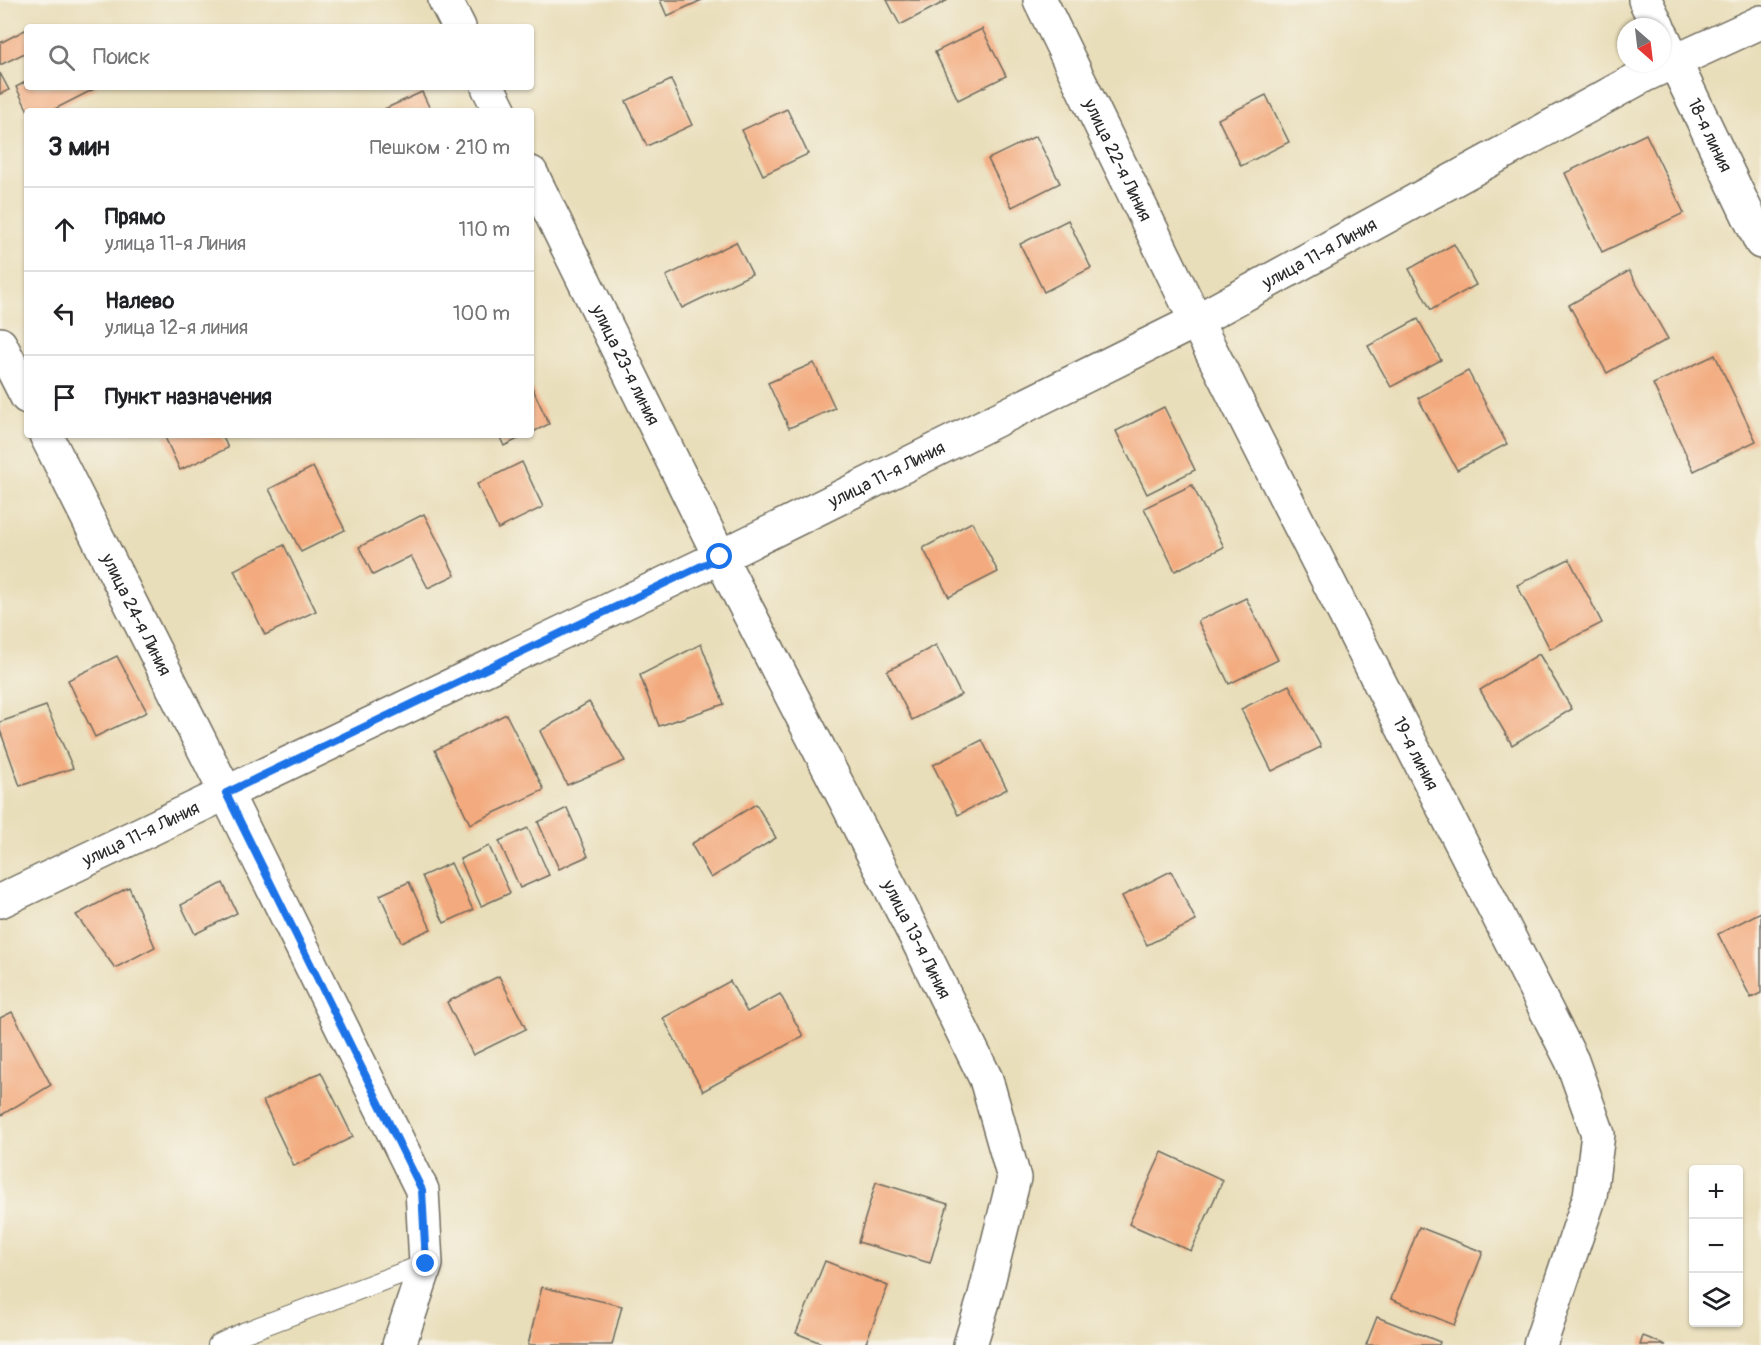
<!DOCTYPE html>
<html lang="ru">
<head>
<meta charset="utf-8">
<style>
	body { margin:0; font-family:Pangolin,sans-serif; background:#f2f2f2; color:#202124 }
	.controls { position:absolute; right:18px; bottom:18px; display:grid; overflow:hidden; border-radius:6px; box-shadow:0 2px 4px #0004 }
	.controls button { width:54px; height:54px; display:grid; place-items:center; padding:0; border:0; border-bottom:2px solid #e0e0e0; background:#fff; color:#202124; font:30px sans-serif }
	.compass { position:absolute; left:1617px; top:18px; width:54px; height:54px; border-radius:50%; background:#fff; box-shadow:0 2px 4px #0004; rotate:152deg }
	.stop { position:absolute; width:18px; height:18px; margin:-14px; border:4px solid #1a73e8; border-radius:50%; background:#fff }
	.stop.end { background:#1a73e8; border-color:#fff; box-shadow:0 2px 6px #0008 }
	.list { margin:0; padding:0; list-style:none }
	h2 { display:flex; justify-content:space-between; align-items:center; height:78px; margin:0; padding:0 24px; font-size:26px }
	h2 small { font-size:20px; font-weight:400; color:#757577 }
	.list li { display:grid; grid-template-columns:39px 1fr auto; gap:18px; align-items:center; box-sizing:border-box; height:84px; padding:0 24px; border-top:2px solid #e0e0e0 }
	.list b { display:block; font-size:22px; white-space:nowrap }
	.list p { margin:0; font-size:20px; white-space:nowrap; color:#757577 }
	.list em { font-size:20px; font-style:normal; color:#757577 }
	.icon { flex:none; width:33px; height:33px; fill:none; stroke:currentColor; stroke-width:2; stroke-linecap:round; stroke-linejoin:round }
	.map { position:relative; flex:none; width:1761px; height:1345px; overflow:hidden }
	.search { position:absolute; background:#fff; box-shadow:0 2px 4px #0004; left:24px; top:24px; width:510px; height:66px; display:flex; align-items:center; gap:15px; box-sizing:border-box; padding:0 21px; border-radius:6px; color:#757577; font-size:22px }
	.panel { position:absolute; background:#fff; box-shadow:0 2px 4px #0004; left:24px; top:108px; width:510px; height:330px; border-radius:6px }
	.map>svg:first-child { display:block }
</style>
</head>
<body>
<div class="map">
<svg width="1761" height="1345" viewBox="0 0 1761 1345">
	<rect width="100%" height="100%" fill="#f7f3e8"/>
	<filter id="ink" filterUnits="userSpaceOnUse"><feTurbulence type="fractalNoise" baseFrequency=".0167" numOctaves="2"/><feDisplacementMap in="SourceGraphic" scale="12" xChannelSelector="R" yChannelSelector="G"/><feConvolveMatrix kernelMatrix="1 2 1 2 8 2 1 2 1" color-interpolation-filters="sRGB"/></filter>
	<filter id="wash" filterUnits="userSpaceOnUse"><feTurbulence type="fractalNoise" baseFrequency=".008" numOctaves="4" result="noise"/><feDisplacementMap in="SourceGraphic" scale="24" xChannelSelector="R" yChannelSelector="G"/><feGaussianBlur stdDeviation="1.35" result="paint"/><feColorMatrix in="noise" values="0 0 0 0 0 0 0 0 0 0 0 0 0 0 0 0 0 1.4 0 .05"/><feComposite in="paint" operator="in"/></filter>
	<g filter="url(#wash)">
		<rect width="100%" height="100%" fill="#e9deba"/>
		<g id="blocks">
			<g fill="#f3aa7e">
				<polygon points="660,0 702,0 667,16"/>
				<polygon points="887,0 948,0 900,25"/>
				<polygon points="27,29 27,52 0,65 0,43"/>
				<polygon points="982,29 1006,76 958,100 935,52"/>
				<polygon points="0,73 9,90 0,94"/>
				<polygon points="671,80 692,125 647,146 626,101"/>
				<polygon points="27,81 27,87 98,87 51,111 28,111 16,87"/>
				<polygon points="422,92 431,111 380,111"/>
				<polygon points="1266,95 1289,142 1241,166 1218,119"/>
				<polygon points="787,109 808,154 763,175 742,130"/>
				<polygon points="1646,134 1684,213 1602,252 1565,173"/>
				<polygon points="1036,136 1060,183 1012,207 988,159"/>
				<polygon points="1068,220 1091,268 1044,292 1020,244"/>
				<polygon points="736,242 752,274 682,308 666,276"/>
				<polygon points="1454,244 1476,285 1431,310 1409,269"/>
				<polygon points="1629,271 1668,339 1607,373 1569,305"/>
				<polygon points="1418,319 1441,360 1391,387 1368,346"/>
				<polygon points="1715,355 1756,441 1694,471 1653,384"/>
				<polygon points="814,363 835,408 789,428 768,383"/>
				<polygon points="1468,371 1507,444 1457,470 1418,398"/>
				<polygon points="531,385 549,424 531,433"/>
				<polygon points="1164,407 1195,470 1147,494 1116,431"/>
				<polygon points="164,435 222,435 228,448 180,470"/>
				<polygon points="499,435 526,435 504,446"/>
				<polygon points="522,462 543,507 498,529 477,484"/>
				<polygon points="313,467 345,530 301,552 269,489"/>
				<polygon points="1192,485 1224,547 1175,571 1144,508"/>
				<polygon points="424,514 455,575 428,588 411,556 373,575 359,547"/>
				<polygon points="972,522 998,572 949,597 923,548"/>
				<polygon points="284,545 316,611 265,635 234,570"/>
				<polygon points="1569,559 1602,623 1550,649 1517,585"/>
				<polygon points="1246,598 1278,660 1229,684 1198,621"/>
				<polygon points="701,644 724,704 659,726 640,675"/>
				<polygon points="936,645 961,695 912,720 887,671"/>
				<polygon points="1539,654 1572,709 1512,745 1480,690"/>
				<polygon points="117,656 147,712 95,737 68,680"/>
				<polygon points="1289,685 1321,747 1272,771 1241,709"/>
				<polygon points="589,702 625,761 567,785 540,731"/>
				<polygon points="46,706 73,768 20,786 0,730 0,722"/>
				<polygon points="506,714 544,790 470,824 435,750"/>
				<polygon points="982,740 1007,789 958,815 933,765"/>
				<polygon points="756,804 776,838 711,878 691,844"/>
				<polygon points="567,808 588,856 559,869 538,822"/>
				<polygon points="528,828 549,875 520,888 499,841"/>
				<polygon points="489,846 510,893 481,906 460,859"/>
				<polygon points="451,863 473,910 444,923 422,876"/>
				<polygon points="1171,871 1196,921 1147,945 1122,896"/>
				<polygon points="409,882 431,929 401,942 380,895"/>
				<polygon points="223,883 237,913 195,934 181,905"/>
				<polygon points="129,887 155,947 115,968 76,915"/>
				<polygon points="1761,912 1761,993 1751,998 1718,934"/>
				<polygon points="499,976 526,1029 473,1055 447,1002"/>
				<polygon points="730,981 747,1012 780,994 803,1036 703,1091 663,1018"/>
				<polygon points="12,1012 51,1085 0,1116 0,1018"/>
				<polygon points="321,1072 353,1137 294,1166 263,1101"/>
				<polygon points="1162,1152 1223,1180 1191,1251 1129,1224"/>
				<polygon points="876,1182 948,1204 930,1263 858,1242"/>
				<polygon points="1419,1227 1483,1252 1454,1325 1391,1299"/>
				<polygon points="825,1261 888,1286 865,1345 826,1345 796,1333"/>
				<polygon points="542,1287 622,1306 612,1345 528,1345"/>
				<polygon points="1377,1317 1440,1342 1439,1345 1366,1345"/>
				<polygon points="1643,1336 1666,1345 1640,1345"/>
			</g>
		</g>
	</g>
	<g filter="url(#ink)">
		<use href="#blocks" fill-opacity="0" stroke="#6e6a5d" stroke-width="1.5"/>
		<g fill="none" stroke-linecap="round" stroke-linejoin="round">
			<g stroke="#6e6a5d" stroke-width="22">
				<polyline id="lane" points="218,1345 243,1333 426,1264"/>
			</g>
			<g stroke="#6e6a5d" stroke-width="36">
				<g id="street">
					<polyline points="445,0 459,27"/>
					<path id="s1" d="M 1040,0 L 1196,321 L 1572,1061 L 1598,1134 L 1590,1196 L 1540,1345"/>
					<polyline points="1645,0 1658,27"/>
					<path id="s2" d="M 1662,35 L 1761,242"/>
					<polyline points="488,87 500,111"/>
					<path id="s3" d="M 531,173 L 720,557 L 918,941 L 986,1079 L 1014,1178 L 984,1299 L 970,1345"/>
					<polyline points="0,344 27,397"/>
					<path id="s4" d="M 46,435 L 226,793 L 422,1190 L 426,1264 L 399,1345"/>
					<path id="s5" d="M 0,901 L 720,557 L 1196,321 L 1643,76 L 1761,22"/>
				</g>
			</g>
			<use href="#lane" stroke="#fff" stroke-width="20"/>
			<use href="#street" stroke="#fff" stroke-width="33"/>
		</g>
	</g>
	<g fill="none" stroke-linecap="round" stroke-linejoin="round" filter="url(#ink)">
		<polyline stroke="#1a73e8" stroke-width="8" points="426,1264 422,1190 226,793 720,557"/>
	</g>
	<g text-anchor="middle" stroke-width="5" stroke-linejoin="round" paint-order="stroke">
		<g font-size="18" fill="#2b2b2b" stroke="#f7f3e8">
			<text dy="6" stroke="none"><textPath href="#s2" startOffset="111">18-я линия</textPath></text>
			<text dy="6" stroke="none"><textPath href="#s1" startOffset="178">улица 22-я Линия</textPath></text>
			<text dy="6" stroke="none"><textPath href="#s5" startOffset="1470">улица 11-я Линия</textPath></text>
			<text dy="6" stroke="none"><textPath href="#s3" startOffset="214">улица 23-я линия</textPath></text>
			<text dy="6" stroke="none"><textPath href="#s5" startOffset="984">улица 11-я Линия</textPath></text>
			<text dy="6" stroke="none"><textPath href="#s4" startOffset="201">улица 24-я Линия</textPath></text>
			<text dy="6" stroke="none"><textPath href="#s1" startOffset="842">19-я линия</textPath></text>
			<text dy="6" stroke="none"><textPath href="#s5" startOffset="156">улица 11-я Линия</textPath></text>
			<text dy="6" stroke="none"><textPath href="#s3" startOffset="858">улица 13-я Линия</textPath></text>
		</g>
	</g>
</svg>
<div class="controls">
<button>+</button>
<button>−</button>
<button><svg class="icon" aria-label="layers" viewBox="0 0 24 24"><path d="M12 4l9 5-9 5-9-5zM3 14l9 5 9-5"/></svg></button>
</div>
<svg class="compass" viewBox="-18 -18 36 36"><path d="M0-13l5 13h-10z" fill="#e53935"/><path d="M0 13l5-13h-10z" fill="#757577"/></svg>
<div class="stop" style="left:720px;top:557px"></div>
<div class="stop end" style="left:426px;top:1264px"></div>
<div class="search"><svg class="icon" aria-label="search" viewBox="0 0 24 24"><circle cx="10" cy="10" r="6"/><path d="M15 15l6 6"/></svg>Поиск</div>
<section class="panel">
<h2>3 мин<small>Пешком · 210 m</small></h2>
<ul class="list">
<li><svg class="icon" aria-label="ahead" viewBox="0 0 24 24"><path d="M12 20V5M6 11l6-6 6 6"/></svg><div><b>Прямо</b><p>улица 11-я Линия</p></div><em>110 m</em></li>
<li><svg class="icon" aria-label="left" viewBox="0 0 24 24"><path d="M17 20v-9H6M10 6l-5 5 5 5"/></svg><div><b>Налево</b><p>улица 12-я линия</p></div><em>100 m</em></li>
<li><svg class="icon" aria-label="arrive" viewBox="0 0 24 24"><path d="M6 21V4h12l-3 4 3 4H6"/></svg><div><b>Пункт назначения</b></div></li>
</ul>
</section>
</div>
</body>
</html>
